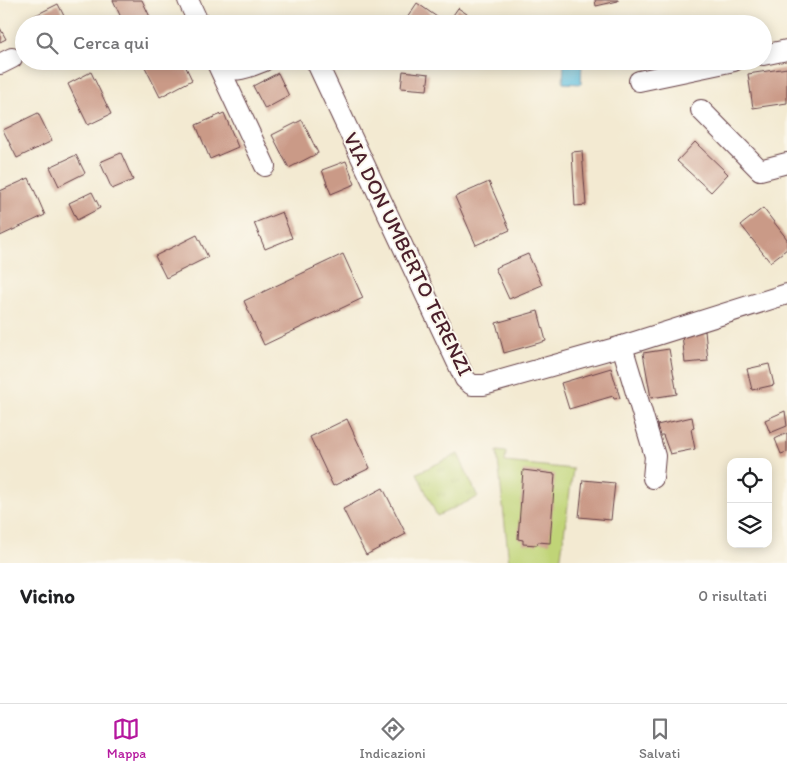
<!DOCTYPE html>
<html lang="it">
<head>
<meta charset="utf-8">
<style>
	body { margin:0; font-family:Itim,sans-serif; background:#f6f6f6; color:#202124 }
	.controls { position:absolute; right:15px; bottom:15px; display:grid; overflow:hidden; border-radius:10px; box-shadow:0 2px 12px #0003 }
	.controls button { width:45px; height:45px; display:grid; place-items:center; padding:0; border:0; border-bottom:1px solid #e0e0e0; background:#fff; color:#202124; font:25px sans-serif }
	.list { margin:0; padding:0; list-style:none }
	h2 { display:flex; justify-content:space-between; align-items:center; height:65px; margin:0; padding:0 20px; font-size:21px }
	h2 small { font-size:16px; font-weight:400; color:#757577 }
	.icon { flex:none; width:28px; height:28px; fill:none; stroke:currentColor; stroke-width:2; stroke-linecap:round; stroke-linejoin:round }
	.map { position:relative; flex:none; width:787px; height:563px; overflow:hidden }
	.search { position:absolute; background:#fff; box-shadow:0 2px 12px #0003; left:15px; right:15px; top:15px; height:55px; display:flex; align-items:center; gap:12px; box-sizing:border-box; padding:0 18px; border-radius:28px; color:#757577; font-size:19px }
	.sheet { height:140px; background:#fff }
	nav { display:flex; justify-content:space-around; align-items:center; box-sizing:border-box; height:70px; border-top:1px solid #e0e0e0; background:#fff; font-size:14px; color:#757577 }
	nav a { display:grid; justify-items:center; gap:2px }
	nav .on { color:#b5179e }
	.map>svg:first-child { display:block }
</style>
</head>
<body>
<div class="map">
<svg width="787" height="563" viewBox="0 0 787 563">
	<defs>
		<pattern id="grass-tufts" width="24" height="20" patternUnits="userSpaceOnUse" patternTransform="scale(1.25)"><rect width="24" height="20" fill="#c0d477"/><path d="M3 7l-1-3M5 7V3M7 7l1-3M15 17l-1-3M17 17v-4M19 17l1-3" fill="none" stroke="#a6b667"/></pattern>
	</defs>
	<rect width="100%" height="100%" fill="#fbf7ec"/>
	<filter id="ink" filterUnits="userSpaceOnUse"><feTurbulence type="fractalNoise" baseFrequency=".02" numOctaves="2"/><feDisplacementMap in="SourceGraphic" scale="10" xChannelSelector="R" yChannelSelector="G"/><feConvolveMatrix kernelMatrix="1 2 1 2 8 2 1 2 1" color-interpolation-filters="sRGB"/></filter>
	<filter id="wash" filterUnits="userSpaceOnUse"><feTurbulence type="fractalNoise" baseFrequency=".0096" numOctaves="4" result="noise"/><feDisplacementMap in="SourceGraphic" scale="20" xChannelSelector="R" yChannelSelector="G"/><feGaussianBlur stdDeviation="1.12" result="paint"/><feColorMatrix in="noise" values="0 0 0 0 0 0 0 0 0 0 0 0 0 0 0 0 0 1.4 0 .05"/><feComposite in="paint" operator="in"/></filter>
	<g filter="url(#wash)">
		<rect width="100%" height="100%" fill="#f3ead2"/>
		<polygon fill="url(#grass-tufts)" stroke="#857a51" points="458,454 478,497 437,516 417,473"/>
		<polygon fill="#c0d477" stroke="#857a51" points="497,451 506,452 505,462 573,469 560,563 509,562"/>
		<polygon fill="#61c0df" stroke="#567085" points="564,61 582,61 581,84 563,83"/>
		<g id="blocks">
			<g fill="#ca9a87">
				<polygon points="113,0 142,0 151,19 141,24 124,24"/>
				<polygon points="595,0 618,0 618,1 596,6"/>
				<polygon points="417,3 447,24 458,8 482,24 403,24"/>
				<polygon points="58,4 68,24 36,24 32,17"/>
				<polygon points="0,28 6,39 0,42"/>
				<polygon points="142,61 183,61 192,80 160,97"/>
				<polygon points="787,68 787,103 753,108 748,74"/>
				<polygon points="403,71 429,74 427,90 401,88"/>
				<polygon points="91,72 111,114 88,125 68,84"/>
				<polygon points="278,73 289,96 265,109 253,86"/>
				<polygon points="38,113 52,141 17,158 3,130"/>
				<polygon points="224,113 238,147 210,159 196,125"/>
				<polygon points="302,120 318,153 289,168 272,135"/>
				<polygon points="695,142 728,174 711,192 677,161"/>
				<polygon points="582,151 586,205 575,206 572,152"/>
				<polygon points="121,153 133,180 112,189 100,162"/>
				<polygon points="76,155 85,173 59,186 50,167"/>
				<polygon points="346,161 355,184 331,194 322,170"/>
				<polygon points="29,178 45,215 0,236 0,191"/>
				<polygon points="489,182 510,230 476,245 455,197"/>
				<polygon points="92,192 100,208 77,220 69,203"/>
				<polygon points="763,208 787,239 787,249 770,262 741,225"/>
				<polygon points="282,212 292,238 265,249 254,223"/>
				<polygon points="197,235 208,257 166,278 155,256"/>
				<polygon points="343,254 363,298 264,345 244,301"/>
				<polygon points="528,254 542,285 509,299 495,268"/>
				<polygon points="538,311 546,341 504,353 496,323"/>
				<polygon points="705,331 708,361 685,363 682,334"/>
				<polygon points="669,349 677,394 651,398 643,353"/>
				<polygon points="769,364 774,385 752,390 747,369"/>
				<polygon points="611,368 620,398 614,399 613,396 569,409 561,383"/>
				<polygon points="785,411 787,426 770,433 765,420"/>
				<polygon points="692,417 694,428 691,429 695,449 670,454 663,435 659,435 657,425"/>
				<polygon points="347,419 370,468 333,486 310,437"/>
				<polygon points="787,433 787,452 781,454 775,439"/>
				<polygon points="523,470 555,474 550,543 538,542 537,545 523,544 523,540 518,539"/>
				<polygon points="583,480 615,483 611,520 579,517"/>
				<polygon points="383,488 406,534 366,555 343,509"/>
			</g>
		</g>
	</g>
	<g filter="url(#ink)">
		<use href="#blocks" fill-opacity="0" stroke="#633d44" stroke-width="1"/>
		<g fill="none" stroke-linecap="round" stroke-linejoin="round">
			<g stroke="#633d44" stroke-width="22">
				<g id="minor">
					<polyline points="188,0 199,24"/>
					<polyline points="763,55 787,50"/>
					<polyline points="216,61 265,166"/>
					<path d="M 217,61 C 232,76 247,68 264,61"/>
					<polyline points="316,61 465,379 472,385 484,385 622,346 787,294"/>
					<polyline points="0,64 12,58"/>
					<polyline points="639,81 734,61"/>
					<polyline points="701,110 760,170 787,163"/>
					<polyline points="622,346 655,456 653,478"/>
				</g>
			</g>
			<use href="#minor" stroke="#fff" stroke-width="20"/>
		</g>
	</g>
	<g text-anchor="middle" stroke-width="4" stroke-linejoin="round" paint-order="stroke">
		<g font-size="21" fill="#4a1f2b" stroke="#fbf7ec">
			<text transform="translate(408 254) rotate(64)" y="7">VIA DON UMBERTO TERENZI</text>
		</g>
	</g>
</svg>
<div class="controls">
<button><svg class="icon" aria-label="locate" viewBox="0 0 24 24"><circle cx="12" cy="12" r="6"/><path d="M12 2v4M12 18v4M2 12h4M18 12h4"/></svg></button>
<button><svg class="icon" aria-label="layers" viewBox="0 0 24 24"><path d="M12 4l9 5-9 5-9-5zM3 14l9 5 9-5"/></svg></button>
</div>
<div class="search"><svg class="icon" aria-label="search" viewBox="0 0 24 24"><circle cx="10" cy="10" r="6"/><path d="M15 15l6 6"/></svg>Cerca qui</div>
</div>
<section class="sheet">
<h2>Vicino<small>0 risultati</small></h2>
<ul class="list">
</ul>
</section>
<nav>
<a class="on"><svg class="icon" aria-label="map" viewBox="0 0 24 24"><path d="M3 6l6-2 6 2 6-2v14l-6 2-6-2-6 2zM9 4v14M15 6v14"/></svg>Mappa</a>
<a><svg class="icon" aria-label="directions" viewBox="0 0 24 24"><path d="M12 3l9 9-9 9-9-9zM9 14v-3h6M13 9l2 2-2 2"/></svg>Indicazioni</a>
<a><svg class="icon" aria-label="saved" viewBox="0 0 24 24"><path d="M7 4h10v16l-5-4-5 4z"/></svg>Salvati</a>
</nav>
</body>
</html>
